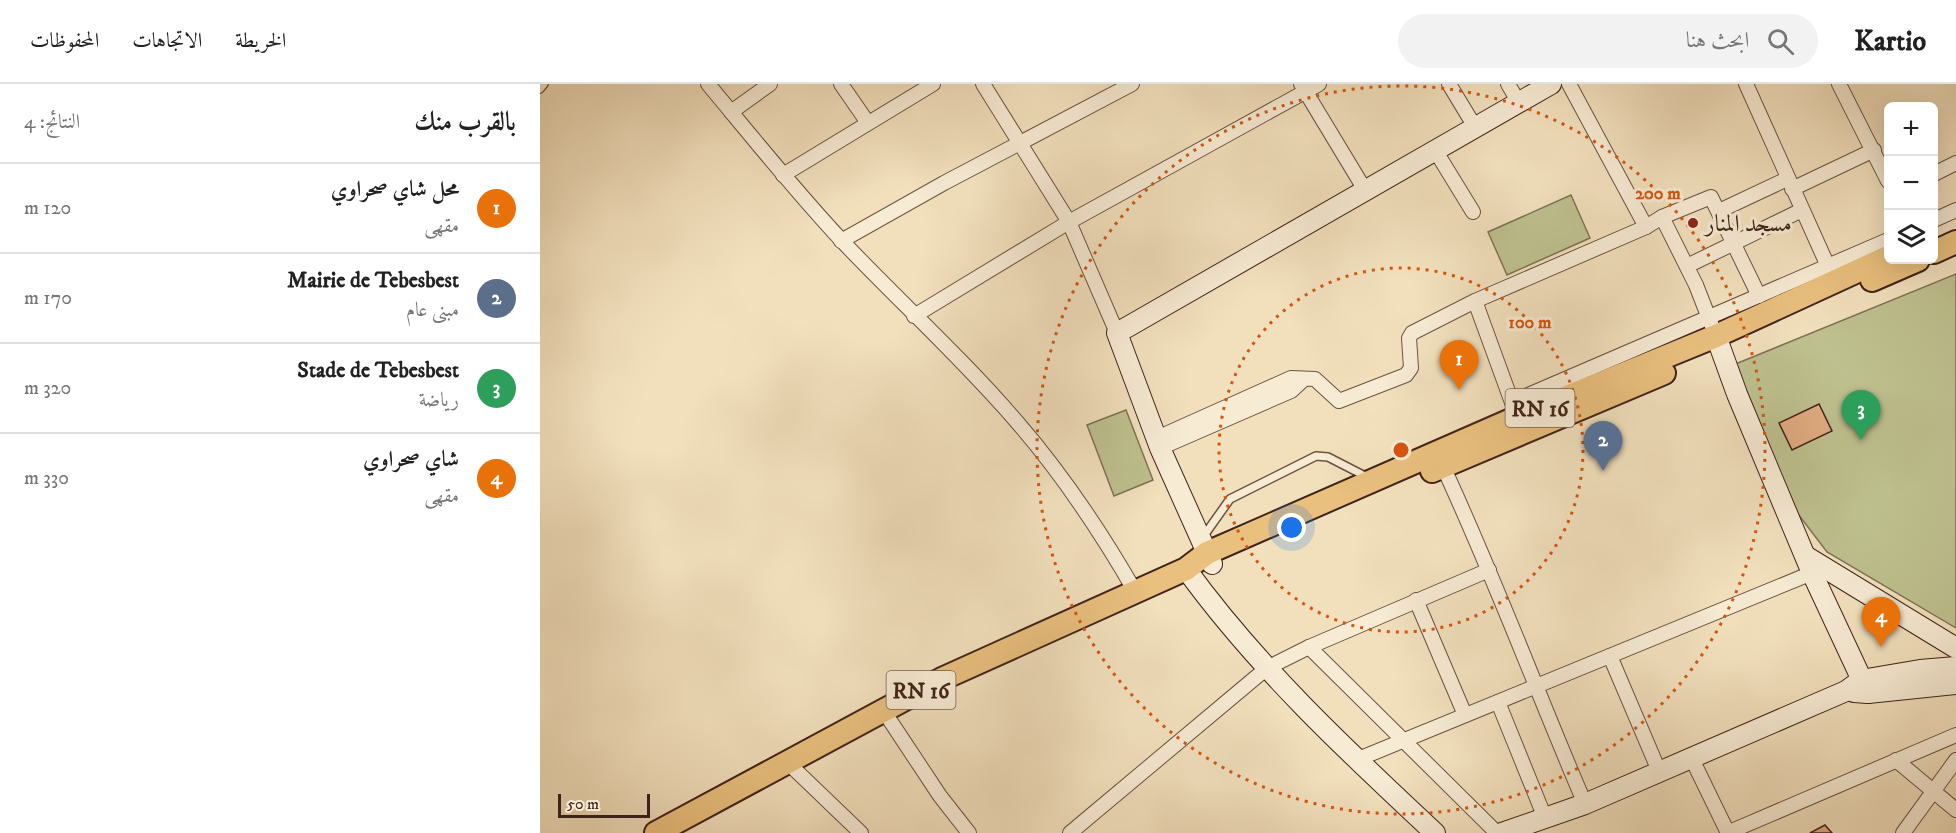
<!DOCTYPE html>
<html lang="ar">
<head>
<meta charset="utf-8">
<style>
	body { margin:0; font-family:"IM FELL DW Pica",Amiri,serif; background:#f2f2f2; color:#222; direction:rtl }
	.controls { position:absolute; right:18px; top:18px; display:grid; overflow:hidden; border-radius:9px; box-shadow:0 6px 24px #0002 }
	.controls button { width:54px; height:54px; display:grid; place-items:center; padding:0; border:0; border-bottom:2px solid #e0e0e0; background:#fff; color:#222; font:30px sans-serif }
	.scale { position:absolute; left:18px; bottom:15px; width:92px; box-sizing:border-box; padding-left:6px; border:3px solid #3f2319; border-top:0; font-size:16px; line-height:21px; white-space:nowrap; color:#3f2319; -webkit-text-stroke:4px #f7ebd4; paint-order:stroke }
	.you { position:absolute; left:752px; top:444px; width:21px; height:21px; margin:-15px; border:4px solid #fff; border-radius:50%; background:#1a73e8; box-shadow:0 0 0 9px #1a73e833 }
	.badge { display:grid; place-items:center; width:39px; height:39px; border-radius:50%; background:#111827; color:#fff; font-size:20px; font-weight:700 }
	.pin { position:absolute; translate:-50% -50px; filter:drop-shadow(0 2px 3px #0008) }
	.pin::after { content:''; position:absolute; top:32px; width:21px; height:18px; background:inherit; clip-path:polygon(0 0,100% 0,50% 100%) }
	.list { margin:0; padding:0; list-style:none }
	h2 { display:flex; justify-content:space-between; align-items:center; height:78px; margin:0; padding:0 24px; font-size:26px }
	h2 small { font-size:20px; font-weight:400; color:#767676 }
	.list li { display:grid; grid-template-columns:39px 1fr auto; gap:18px; align-items:center; box-sizing:border-box; height:90px; padding:0 24px; border-top:2px solid #e0e0e0 }
	.list b { display:block; font-size:22px; white-space:nowrap }
	.list p { margin:0; font-size:20px; white-space:nowrap; color:#767676 }
	.list em { font-size:20px; font-style:normal; color:#767676 }
	.icon { flex:none; width:33px; height:33px; fill:none; stroke:currentColor; stroke-width:2; stroke-linecap:round; stroke-linejoin:round }
	.map { position:relative; flex:none; width:1416px; height:749px; overflow:hidden; direction:ltr }
	header { display:flex; align-items:center; gap:36px; box-sizing:border-box; height:84px; padding:0 30px; background:#fff; border-bottom:2px solid #e0e0e0 }
	header strong { font-size:28px }
	nav { display:flex; gap:33px; margin-inline-start:auto; font-size:21px }
	.search { width:420px; height:54px; background:#f2f2f2; display:flex; align-items:center; gap:15px; box-sizing:border-box; padding:0 21px; border-radius:33px; color:#767676; font-size:22px }
	main { display:flex }
	aside { flex:1; background:#fff }
	.map>svg:first-child { display:block }
</style>
</head>
<body>
<header>
<strong>Kartio</strong>
<div class="search"><svg class="icon" aria-label="search" viewBox="0 0 24 24"><circle cx="10" cy="10" r="6"/><path d="M15 15l6 6"/></svg>ابحث هنا</div>
<nav><a>الخريطة</a><a>الاتجاهات</a><a>المحفوظات</a></nav>
</header>
<main>
<div class="map">
<svg width="1416" height="749" viewBox="0 0 1416 749">
	<rect width="100%" height="100%" fill="#f2e0bd"/>
	<filter id="stains"><feTurbulence type="fractalNoise" baseFrequency=".00333" numOctaves="4"/><feColorMatrix values="0 0 0 0 .2 0 0 0 0 .09 0 0 0 0 .02 0 0 0 .5 -.17"/></filter>
	<radialGradient id="worn" r=".72"><stop offset=".6" stop-color="#630" stop-opacity="0"/><stop offset="1" stop-color="#630" stop-opacity=".3"/></radialGradient>
	<g fill="#bec18f" stroke="#7e7254" stroke-width="1.5">
		<polygon points="1031,111 1050,154 967,191 948,148"/>
		<polygon points="1416,190 1416,544 1287,468 1258,430 1193,281"/>
		<polygon points="586,326 613,396 574,412 547,341"/>
	</g>
	<g fill="#e2ac82" stroke="#3f2319" stroke-width="1.5">
		<polygon points="1279,320 1292,347 1252,366 1239,339"/>
		<polygon points="1285,741 1292,749 1270,749"/>
	</g>
	<g fill="none" stroke-linecap="round" stroke-linejoin="round">
		<g stroke="#6c5242" stroke-width="10">
			<g id="lane">
				<polyline points="0,5 4,0"/>
				<polyline points="663,453 690,415 776,372 788,373 827,393"/>
			</g>
		</g>
		<g stroke="#6c5242" stroke-width="16">
			<g id="street">
				<path d="M 168,0 C 213,54 256,108 304,159 C 361,219 423,275 477,338 C 523,391 561,448 596,509"/>
				<polyline points="301,0 328,39"/>
				<polyline points="443,0 529,138 577,249"/>
				<polyline points="761,0 825,106"/>
				<polyline points="909,0 935,43"/>
				<polyline points="968,0 979,19"/>
				<polyline points="1029,0 1106,143 1122,133 1156,201 1172,242"/>
				<polyline points="1206,0 1291,189"/>
				<polyline points="1299,0 1348,97"/>
				<polyline points="191,28 230,0"/>
				<polyline points="895,66 933,128"/>
				<polyline points="1394,90 1416,79"/>
				<polyline points="243,91 393,0"/>
				<polyline points="1252,105 1334,66"/>
				<polyline points="1179,127 1247,95"/>
				<polyline points="1122,133 1171,113 1219,212"/>
				<polyline points="1394,136 1416,126"/>
				<polyline points="301,157 404,99 592,0"/>
				<polyline points="1147,182 1262,126"/>
				<polyline points="935,217 974,324"/>
				<polyline points="374,232 529,138 779,0"/>
				<polyline points="972,318 1348,156"/>
				<polyline points="617,354 751,294 775,295 799,317 866,291 871,284 869,254 872,249 935,217 1106,143"/>
				<polyline points="620,364 751,307 764,295"/>
				<path d="M 900,376 C 953,489 996,606 1045,720"/>
				<polyline points="876,516 925,631"/>
				<polyline points="769,563 957,749"/>
				<polyline points="1070,572 1119,687"/>
				<polyline points="958,618 1005,734"/>
				<polyline points="343,626 400,712 429,749"/>
				<polyline points="1151,673 1188,749"/>
				<polyline points="816,676 1272,489"/>
				<polyline points="1356,676 1416,726"/>
				<polyline points="247,678 321,749"/>
				<polyline points="530,749 727,584 769,563 949,486"/>
				<polyline points="1187,749 1416,651"/>
				<polyline points="1363,749 1416,676"/>
			</g>
		</g>
		<g stroke="#3f2319" stroke-width="22">
			<g id="secondary">
				<polyline points="1176,252 1197,310 1272,489 1328,609"/>
				<polyline points="1267,473 1416,564"/>
				<polyline points="672,480 620,364 577,249 1011,0"/>
				<path d="M 646,485 C 717,583 807,667 895,749"/>
				<polyline points="1314,608 1328,609 1416,600"/>
				<polyline points="962,749 1045,720 1306,607 1321,596 1380,586 1416,583"/>
			</g>
		</g>
		<g stroke="#3f2319" stroke-width="26">
			<g id="primary">
				<polyline points="1394,168 1416,158"/>
				<polyline points="1332,196 1378,176"/>
				<polyline points="892,387 1124,289"/>
				<polyline points="116,749 404,594 646,485 667,469 978,333 1176,252 1348,173"/>
			</g>
		</g>
		<use href="#lane" stroke="#f7ebd4" stroke-width="7"/>
		<use href="#street" stroke="#f7ebd4" stroke-width="14"/>
		<use href="#secondary" stroke="#f7ebd4" stroke-width="20"/>
		<use href="#primary" stroke="#e9c07e" stroke-width="22"/>
	</g>
	<g fill="none" stroke="#d7540d" stroke-width="3" stroke-dasharray="3 6">
		<circle cx="861" cy="366" r="182"/>
		<circle cx="861" cy="366" r="364"/>
	</g>
	<circle fill="#8f2418" stroke="#f7ebd4" stroke-width="2" cx="1153" cy="139" r="6"/>
	<g text-anchor="middle" stroke-width="6" stroke-linejoin="round" paint-order="stroke">
		<g fill="#f7ebd4" stroke="#765f51" stroke-width="1.5">
			<rect x="965.5" y="305" width="69" height="38" rx="4.5"/>
			<rect x="346.5" y="587" width="69" height="38" rx="4.5"/>
		</g>
		<g font-size="22" font-weight="bold" fill="#3f2319">
			<text x="1000" y="332">RN 16</text>
			<text x="381" y="614">RN 16</text>
		</g>
		<g font-size="24" fill="#3f2319" stroke="#f7ebd4" text-anchor="start">
			<text x="1165" y="147">مسجد المنار</text>
		</g>
	</g>
	<circle cx="861" cy="366" r="9" fill="#d7540d" stroke="#f7ebd4" stroke-width="3"/>
	<g font-size="18" text-anchor="middle" font-weight="bold" fill="#d7540d" stroke="#f7ebd4" stroke-width="6" stroke-linejoin="round" paint-order="stroke">
		<text x="1118" y="115">200 m</text>
		<text x="990" y="244">100 m</text>
	</g>
	<rect width="100%" height="100%" filter="url(#stains)"/>
	<rect width="100%" height="100%" fill="url(#worn)"/>
</svg>
<div class="controls">
<button>+</button>
<button>−</button>
<button><svg class="icon" aria-label="layers" viewBox="0 0 24 24"><path d="M12 4l9 5-9 5-9-5zM3 14l9 5 9-5"/></svg></button>
</div>
<div class="scale">50 m</div>
<div class="you"></div>
<div class="pin badge" style="left:919px;top:306px;background:#e8710a">1</div>
<div class="pin badge" style="left:1063px;top:387px;background:#5c6f8a">2</div>
<div class="pin badge" style="left:1321px;top:356px;background:#2e9e5b">3</div>
<div class="pin badge" style="left:1341px;top:563px;background:#e8710a">4</div>
</div>
<aside>
<h2>بالقرب منك<small>النتائج: 4</small></h2>
<ul class="list">
<li><span class="badge" style="background:#e8710a">1</span><div><b>محل شاي صحراوي</b><p>مقهى</p></div><em>120 m</em></li>
<li><span class="badge" style="background:#5c6f8a">2</span><div><b>Mairie de Tebesbest</b><p>مبنى عام</p></div><em>170 m</em></li>
<li><span class="badge" style="background:#2e9e5b">3</span><div><b>Stade de Tebesbest</b><p>رياضة</p></div><em>320 m</em></li>
<li><span class="badge" style="background:#e8710a">4</span><div><b>شاي صحراوي</b><p>مقهى</p></div><em>330 m</em></li>
</ul>
</aside>
</main>
</body>
</html>
